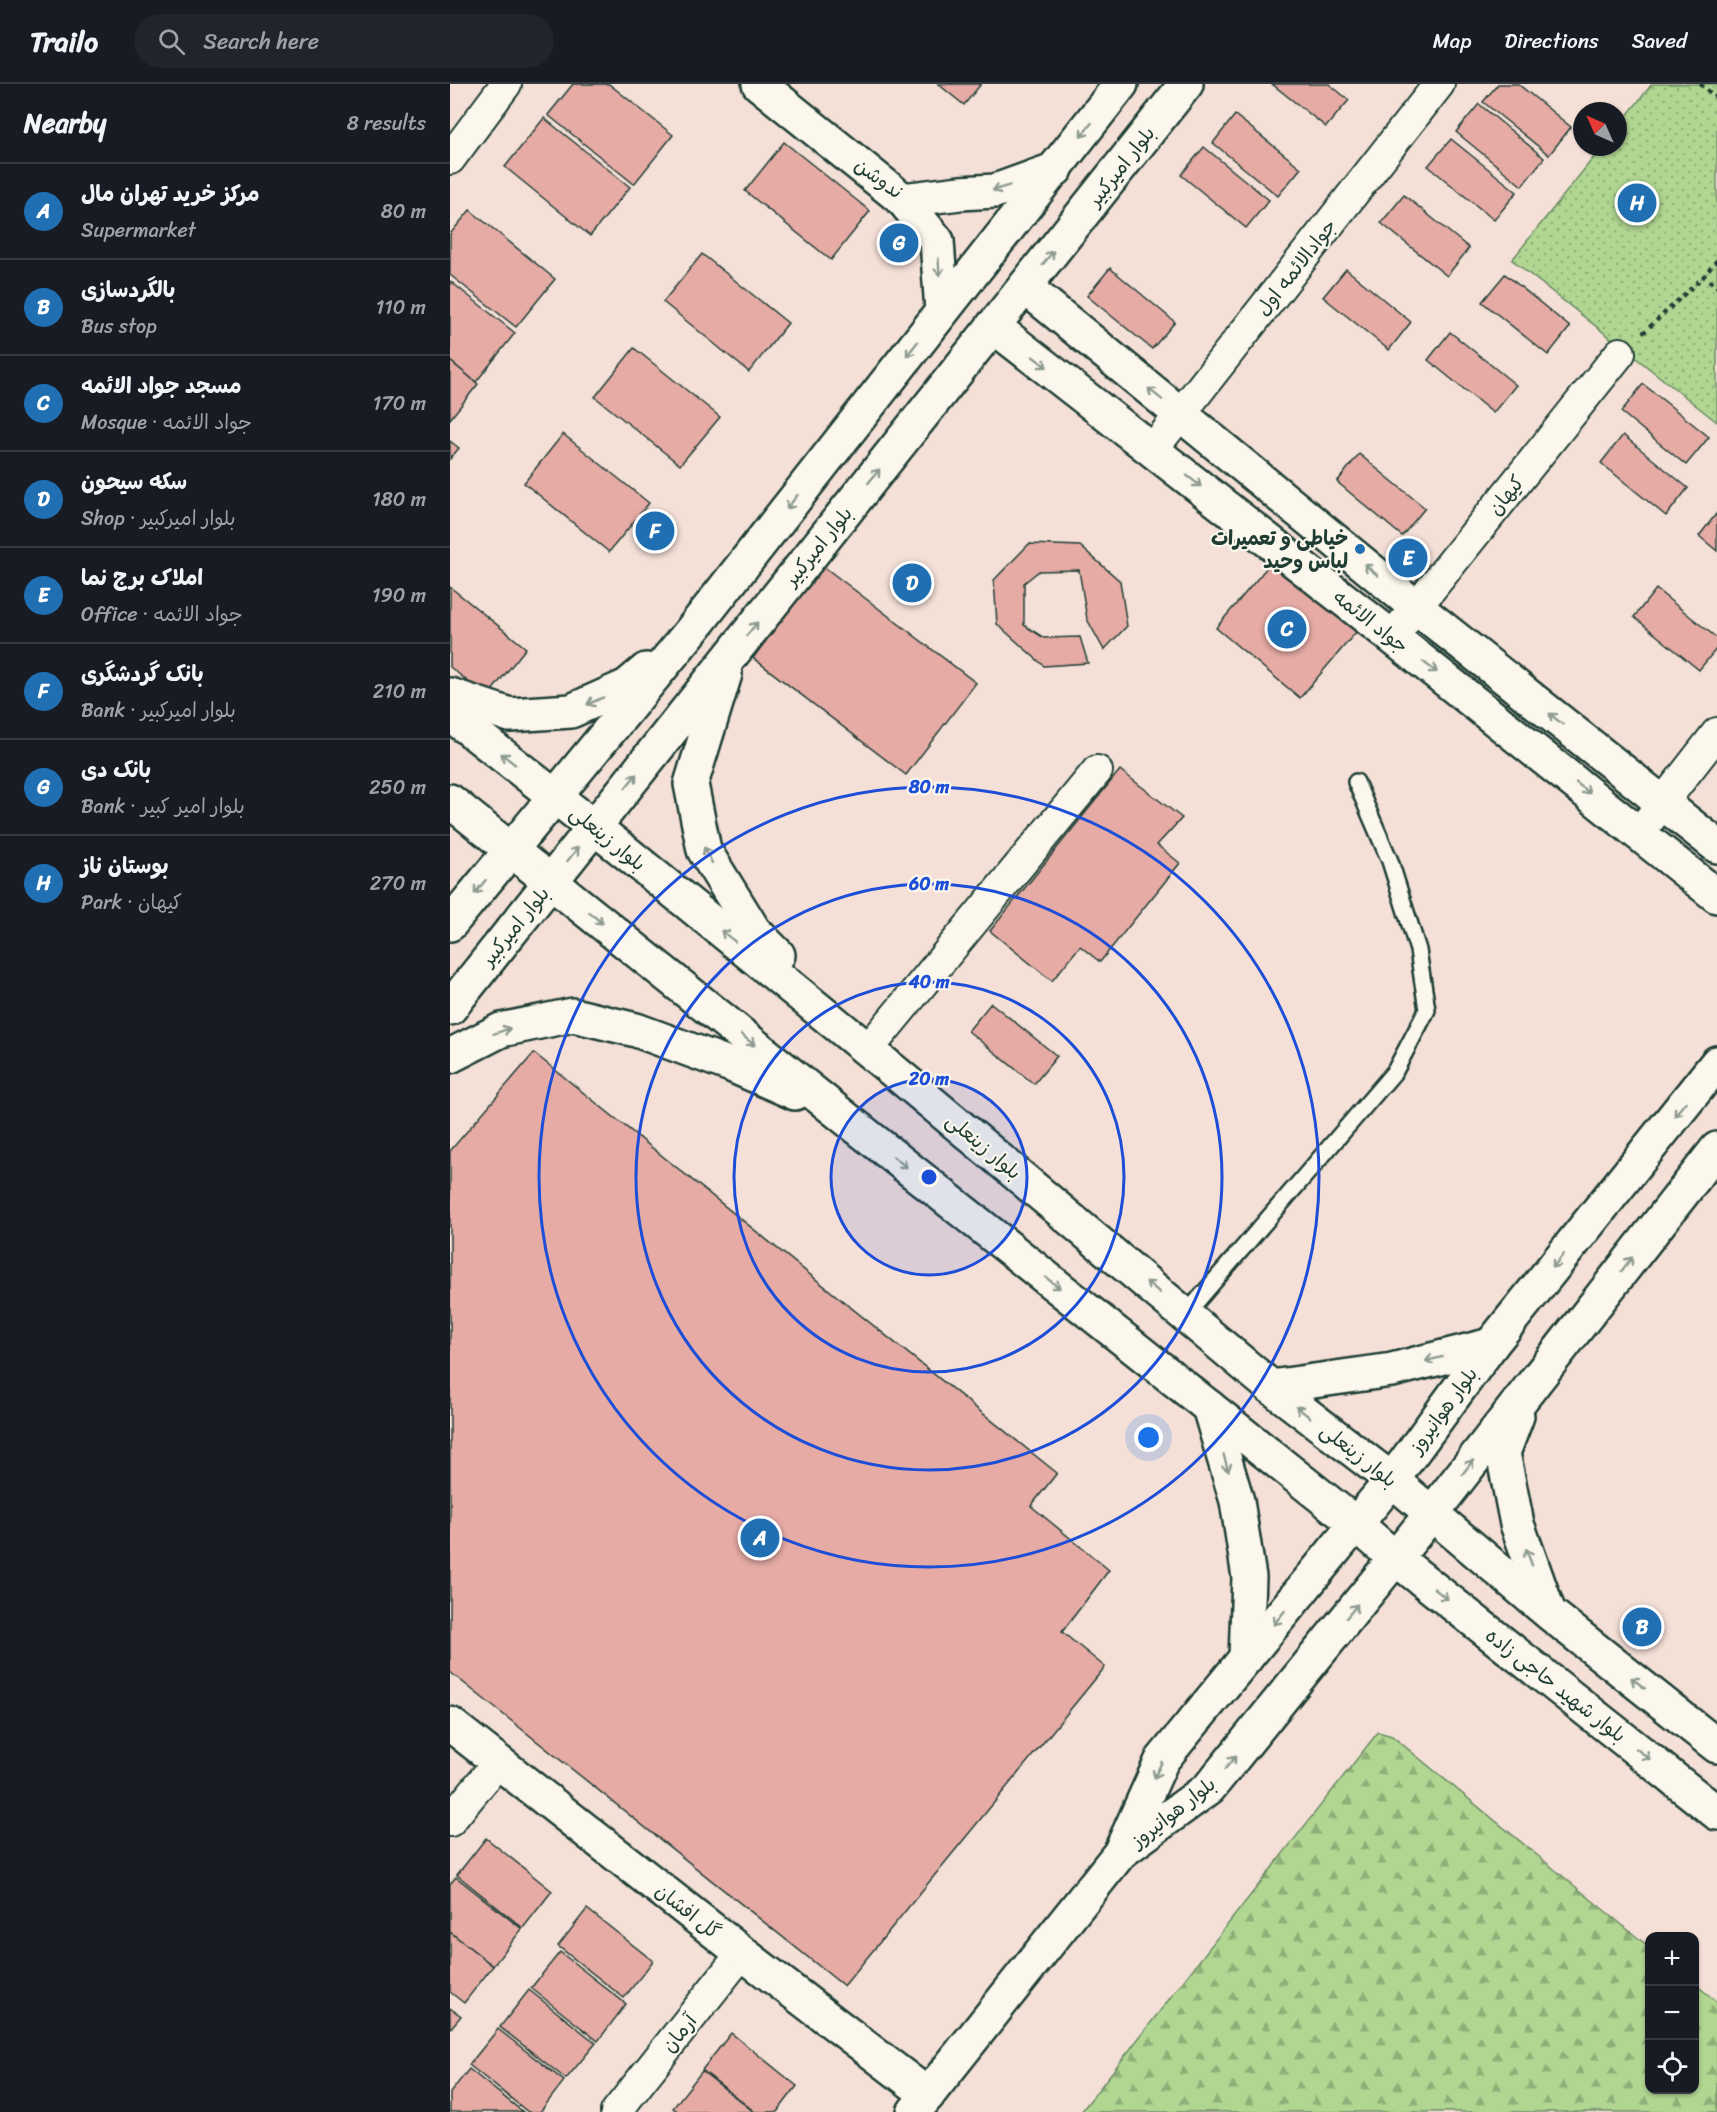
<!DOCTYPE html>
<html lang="en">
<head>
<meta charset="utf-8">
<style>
	body { margin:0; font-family:Sriracha,"Playpen Sans Arabic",sans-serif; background:#20242c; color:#f1f3f6 }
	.controls { position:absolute; right:18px; bottom:18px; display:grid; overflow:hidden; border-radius:12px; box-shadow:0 2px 4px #0004 }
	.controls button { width:54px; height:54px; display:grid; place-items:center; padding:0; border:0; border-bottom:2px solid #363941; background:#171b24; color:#f1f3f6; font:30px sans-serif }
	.compass { position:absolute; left:1123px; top:18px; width:54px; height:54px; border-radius:50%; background:#171b24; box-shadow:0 2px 4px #0004; rotate:315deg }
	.you { position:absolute; left:699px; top:1354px; width:21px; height:21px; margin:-15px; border:4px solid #fff; border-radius:50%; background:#1a73e8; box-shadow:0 0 0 9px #1a73e833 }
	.badge { display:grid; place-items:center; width:39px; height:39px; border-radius:50%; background:#1f6fb2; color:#fff; font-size:20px; font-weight:700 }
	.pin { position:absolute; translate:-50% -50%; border:3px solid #fff; box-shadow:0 2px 6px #0006 }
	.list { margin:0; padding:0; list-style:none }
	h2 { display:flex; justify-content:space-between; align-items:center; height:78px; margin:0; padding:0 24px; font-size:26px }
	h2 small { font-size:20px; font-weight:400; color:#9ea1a6 }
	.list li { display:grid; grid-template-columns:39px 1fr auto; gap:18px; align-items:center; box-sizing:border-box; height:96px; padding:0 24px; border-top:2px solid #363941 }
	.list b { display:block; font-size:22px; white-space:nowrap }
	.list p { margin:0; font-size:20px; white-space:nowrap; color:#9ea1a6 }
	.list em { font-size:20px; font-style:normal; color:#9ea1a6 }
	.icon { flex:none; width:33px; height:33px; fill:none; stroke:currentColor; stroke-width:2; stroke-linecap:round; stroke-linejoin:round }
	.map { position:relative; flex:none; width:1267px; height:2028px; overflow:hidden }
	header { display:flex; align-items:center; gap:36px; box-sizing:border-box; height:84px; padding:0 30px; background:#171b24; border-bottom:2px solid #363941 }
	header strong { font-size:28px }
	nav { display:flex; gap:33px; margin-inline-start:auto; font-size:21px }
	.search { width:420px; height:54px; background:#20242c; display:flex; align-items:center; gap:15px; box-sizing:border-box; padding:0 21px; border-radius:33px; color:#9ea1a6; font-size:22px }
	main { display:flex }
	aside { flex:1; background:#171b24 }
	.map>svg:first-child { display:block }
</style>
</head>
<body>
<header>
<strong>Trailo</strong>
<div class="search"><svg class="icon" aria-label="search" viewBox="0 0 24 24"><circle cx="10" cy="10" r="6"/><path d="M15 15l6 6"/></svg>Search here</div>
<nav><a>Map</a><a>Directions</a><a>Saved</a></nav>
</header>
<main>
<aside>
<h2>Nearby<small>8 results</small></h2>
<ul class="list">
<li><span class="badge">A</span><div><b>مرکز خرید تهران مال</b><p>Supermarket</p></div><em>80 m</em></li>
<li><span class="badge">B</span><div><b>بالگردسازی</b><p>Bus stop</p></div><em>110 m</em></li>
<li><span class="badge">C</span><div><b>مسجد جواد الائمه</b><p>Mosque · جواد الائمه</p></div><em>170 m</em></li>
<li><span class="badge">D</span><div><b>سکه سیحون</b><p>Shop · بلوار امیرکبیر</p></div><em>180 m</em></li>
<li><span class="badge">E</span><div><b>املاک برج نما</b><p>Office · جواد الائمه</p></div><em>190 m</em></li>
<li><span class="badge">F</span><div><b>بانک گردشگری</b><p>Bank · بلوار امیرکبیر</p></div><em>210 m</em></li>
<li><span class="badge">G</span><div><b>بانک دی</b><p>Bank · بلوار امیر کبیر</p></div><em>250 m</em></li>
<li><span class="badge">H</span><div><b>بوستان ناز</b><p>Park · کیهان</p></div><em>270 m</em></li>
</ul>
</aside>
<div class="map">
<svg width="1267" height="2028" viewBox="0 0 1267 2028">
	<defs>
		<pattern id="forest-firs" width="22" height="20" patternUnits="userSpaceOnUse" patternTransform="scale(1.5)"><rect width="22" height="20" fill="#b1d692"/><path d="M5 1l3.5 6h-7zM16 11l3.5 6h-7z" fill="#8faf78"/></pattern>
		<pattern id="park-dots" width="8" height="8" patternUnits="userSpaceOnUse" patternTransform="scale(1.5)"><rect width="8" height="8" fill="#b1d692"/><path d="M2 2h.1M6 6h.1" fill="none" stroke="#8faf78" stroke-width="1.8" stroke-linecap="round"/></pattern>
	</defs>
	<rect width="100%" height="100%" fill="#f5e0d7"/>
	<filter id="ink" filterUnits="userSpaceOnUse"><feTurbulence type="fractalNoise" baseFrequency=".0167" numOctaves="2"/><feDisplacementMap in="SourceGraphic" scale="12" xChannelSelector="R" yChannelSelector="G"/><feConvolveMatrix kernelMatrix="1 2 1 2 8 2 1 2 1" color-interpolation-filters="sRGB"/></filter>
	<g filter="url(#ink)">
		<polygon fill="url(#forest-firs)" stroke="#688a63" stroke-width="1.5" points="928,1648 942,1652 1199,1863 1200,2006 1244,2006 1245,1900 1267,1918 1267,2028 631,2028"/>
		<polygon fill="url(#park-dots)" stroke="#688a63" stroke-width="1.5" points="1202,0 1267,0 1267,338 1062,176 1152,63 1168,63 1168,43"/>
		<g fill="#e6aba5" stroke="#1f3d34" stroke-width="1.5">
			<polygon points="123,0 159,0 223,51 184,100 98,31"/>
			<polygon points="488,0 531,0 514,21"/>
			<polygon points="822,0 879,0 899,16 876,43"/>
			<polygon points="1048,0 1068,0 1121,43 1099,71 1033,18"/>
			<polygon points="1029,20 1094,74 1072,102 1006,48"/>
			<polygon points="785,31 851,84 828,112 763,59"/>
			<polygon points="94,34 180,103 140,152 55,83"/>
			<polygon points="1001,55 1067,108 1044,136 978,82"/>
			<polygon points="334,58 420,127 381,176 295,107"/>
			<polygon points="754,63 819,116 796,144 731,91"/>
			<polygon points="954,111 1019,164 997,192 931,139"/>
			<polygon points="20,126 105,195 66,243 0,191 0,150"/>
			<polygon points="252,170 338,239 299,288 213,218"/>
			<polygon points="660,184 725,238 702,265 637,212"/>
			<polygon points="896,185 961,238 939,266 873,213"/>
			<polygon points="1055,190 1120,243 1098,271 1032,218"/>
			<polygon points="0,197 65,249 26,298 0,277"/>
			<polygon points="1000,248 1066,301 1043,329 978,276"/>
			<polygon points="184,264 270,333 230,381 145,313"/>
			<polygon points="0,277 28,300 0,335"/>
			<polygon points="1193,300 1259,353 1236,381 1171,328"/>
			<polygon points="113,350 199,419 159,468 74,399"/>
			<polygon points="1173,351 1238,404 1216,432 1151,379"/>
			<polygon points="0,357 9,364 0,375"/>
			<polygon points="909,370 975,424 952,452 887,398"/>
			<polygon points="1267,429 1267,467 1249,452"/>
			<polygon points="579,460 630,462 670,497 677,542 654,566 637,535 629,486 589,487 574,499 574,541 594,554 630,553 638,579 594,582 547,540 544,496"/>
			<polygon points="823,476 907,547 850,614 766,544"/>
			<polygon points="373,482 526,599 456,691 303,574"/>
			<polygon points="0,503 76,564 37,613 0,583"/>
			<polygon points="1206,505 1267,554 1267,564 1249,586 1184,533"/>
			<polygon points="670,686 732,734 707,761 730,779 650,878 630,862 602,897 540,847"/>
			<polygon points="541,919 607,972 584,1000 518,947"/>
			<polygon points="84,969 607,1389 581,1422 659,1486 612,1548 655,1583 394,1902 0,1588 0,1067"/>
			<polygon points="36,1754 102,1807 73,1844 7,1791"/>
			<polygon points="6,1793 72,1845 43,1882 0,1848 0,1800"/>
			<polygon points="137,1825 203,1877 174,1914 108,1862"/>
			<polygon points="0,1848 43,1882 14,1919 0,1908"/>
			<polygon points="110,1868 176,1920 148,1957 81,1904"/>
			<polygon points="79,1906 146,1959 116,1995 50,1943"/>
			<polygon points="0,1924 11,1932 0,1945"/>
			<polygon points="48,1945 114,1997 90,2028 78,2028 19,1981"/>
			<polygon points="281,1949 347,2002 327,2028 305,2028 252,1986"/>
			<polygon points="19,1985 73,2028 0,2028 0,2009"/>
			<polygon points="252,1987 304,2028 229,2028 223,2024"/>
		</g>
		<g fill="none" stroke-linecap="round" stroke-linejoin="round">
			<g stroke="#1f3d34" stroke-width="20">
				<polyline id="lane" points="736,1230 945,987 977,926 968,866 940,777 906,698"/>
			</g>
			<g stroke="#1f3d34" stroke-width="34">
				<g id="street">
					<polyline points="0,75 56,0"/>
					<polyline points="703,365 989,0"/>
					<polyline points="942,553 1170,269"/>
					<polyline points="1189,749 1267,649"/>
					<polyline points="420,963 647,687"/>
					<polyline points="0,1737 48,1678"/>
					<polyline points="166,2028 292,1869"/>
				</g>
			</g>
			<g stroke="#1f3d34" stroke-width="38">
				<g id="secondary">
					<polyline points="309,0 453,116 487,157 492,227"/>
					<polyline points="453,116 510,109 545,107 606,85"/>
					<polyline points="575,203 966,523 1267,762"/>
					<polyline points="543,242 942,553 1267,812"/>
					<polyline points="275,590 241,700 254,766 304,847 328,871"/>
					<polyline points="0,611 60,631 121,627 177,602 196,586"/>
					<polyline points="0,630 178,770 446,989 821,1303 942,1396 1098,1528 1267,1662"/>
					<polyline points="0,717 384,1025 906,1440 945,1474 1267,1729"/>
					<polyline points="0,840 242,546 671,0"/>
					<polyline points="0,924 736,0"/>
					<polyline points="0,972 51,946 123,931 186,946 281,981 345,1009"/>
					<polyline points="821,1303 942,1286 1041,1261"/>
					<polyline points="759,1323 787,1417 799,1493 796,1574"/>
					<polyline points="1067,1332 1053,1369 1067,1440 1098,1526"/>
					<polyline points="0,1640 292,1869 478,2011"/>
					<polyline points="671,1768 759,1704 982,1429 1267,1065"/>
					<polyline points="464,2028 670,1769 712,1676 942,1396 1041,1261 1267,979"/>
				</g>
			</g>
			<g stroke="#1f3d34" stroke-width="4" stroke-dasharray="4.5 4.5" stroke-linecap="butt">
				<polyline points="1250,0 1267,14"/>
				<polyline points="1267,176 1254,192 1267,203"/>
				<polyline points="1193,249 1254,192"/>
			</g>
			<use href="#lane" stroke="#fbf7ec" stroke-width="15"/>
			<use href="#street" stroke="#fbf7ec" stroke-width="30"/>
			<use href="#secondary" stroke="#fbf7ec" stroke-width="33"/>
		</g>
		<defs><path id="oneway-shaft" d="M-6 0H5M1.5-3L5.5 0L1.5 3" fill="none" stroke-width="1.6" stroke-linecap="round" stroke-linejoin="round" transform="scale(1.5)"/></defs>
		<g stroke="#8d9a90">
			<use href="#oneway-shaft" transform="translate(636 46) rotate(128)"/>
			<use href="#oneway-shaft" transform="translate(551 104) rotate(163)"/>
			<use href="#oneway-shaft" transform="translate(598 174) rotate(-52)"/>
			<use href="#oneway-shaft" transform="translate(489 183) rotate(86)"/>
			<use href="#oneway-shaft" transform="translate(462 265) rotate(128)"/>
			<use href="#oneway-shaft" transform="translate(590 278) rotate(38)"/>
			<use href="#oneway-shaft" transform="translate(705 310) rotate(-141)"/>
			<use href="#oneway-shaft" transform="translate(424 392) rotate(-51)"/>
			<use href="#oneway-shaft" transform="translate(744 397) rotate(38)"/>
			<use href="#oneway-shaft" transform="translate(342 418) rotate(128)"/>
			<use href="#oneway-shaft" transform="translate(921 486) rotate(-141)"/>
			<use href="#oneway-shaft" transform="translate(302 545) rotate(-51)"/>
			<use href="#oneway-shaft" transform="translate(980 583) rotate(38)"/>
			<use href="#oneway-shaft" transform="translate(145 617) rotate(156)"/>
			<use href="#oneway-shaft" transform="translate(1106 635) rotate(-141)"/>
			<use href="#oneway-shaft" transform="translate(58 675) rotate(-142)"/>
			<use href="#oneway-shaft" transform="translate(181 697) rotate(-51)"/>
			<use href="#oneway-shaft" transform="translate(1133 704) rotate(38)"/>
			<use href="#oneway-shaft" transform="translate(123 770) rotate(-51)"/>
			<use href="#oneway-shaft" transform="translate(258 771) rotate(-117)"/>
			<use href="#oneway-shaft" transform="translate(30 803) rotate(129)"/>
			<use href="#oneway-shaft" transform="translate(146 834) rotate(39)"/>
			<use href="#oneway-shaft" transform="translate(278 852) rotate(-141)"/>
			<use href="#oneway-shaft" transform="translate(52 947) rotate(-19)"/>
			<use href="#oneway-shaft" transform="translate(298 956) rotate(39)"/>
			<use href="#oneway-shaft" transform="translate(1230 1025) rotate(129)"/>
			<use href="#oneway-shaft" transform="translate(450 1078) rotate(38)"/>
			<use href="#oneway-shaft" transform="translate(1108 1177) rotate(129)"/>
			<use href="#oneway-shaft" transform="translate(1177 1180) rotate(-52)"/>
			<use href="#oneway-shaft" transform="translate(603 1199) rotate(38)"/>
			<use href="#oneway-shaft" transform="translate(703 1203) rotate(-140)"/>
			<use href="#oneway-shaft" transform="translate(984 1275) rotate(166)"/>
			<use href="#oneway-shaft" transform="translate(853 1328) rotate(-142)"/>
			<use href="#oneway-shaft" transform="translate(776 1379) rotate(74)"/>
			<use href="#oneway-shaft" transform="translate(1018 1383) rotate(-52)"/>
			<use href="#oneway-shaft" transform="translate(1079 1473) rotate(-110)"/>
			<use href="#oneway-shaft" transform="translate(991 1510) rotate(38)"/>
			<use href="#oneway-shaft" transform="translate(902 1527) rotate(-51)"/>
			<use href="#oneway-shaft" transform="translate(829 1534) rotate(129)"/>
			<use href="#oneway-shaft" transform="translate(1188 1599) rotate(-142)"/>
			<use href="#oneway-shaft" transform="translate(1193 1670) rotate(38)"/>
			<use href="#oneway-shaft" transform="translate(780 1679) rotate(-51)"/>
			<use href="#oneway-shaft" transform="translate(708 1686) rotate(115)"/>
		</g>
	</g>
	<circle cx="479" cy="1093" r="98" fill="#1d4ed8" fill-opacity=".12"/>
	<g fill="none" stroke="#1d4ed8" stroke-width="3">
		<circle cx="479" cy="1093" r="98"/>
		<circle cx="479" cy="1093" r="195"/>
		<circle cx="479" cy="1093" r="293"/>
		<circle cx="479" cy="1093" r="390"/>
	</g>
	<circle fill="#1f6fb2" stroke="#fbf7ec" stroke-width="2" cx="910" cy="465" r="6"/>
	<g text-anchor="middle" stroke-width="4.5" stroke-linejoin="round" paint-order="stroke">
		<g font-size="20" fill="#1f3d34" stroke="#fbf7ec">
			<text transform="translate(671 82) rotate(-52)" y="7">بلوار امیرکبیر</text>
			<text transform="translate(429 94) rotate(36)" y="7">ندوشن</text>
			<text transform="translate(846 183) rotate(-52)" y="7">جوادالائمه اول</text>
			<text transform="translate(1056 411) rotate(-51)" y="7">کیهان</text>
			<text transform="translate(368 462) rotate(-51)" y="7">بلوار امیرکبیر</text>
			<text transform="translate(921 537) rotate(38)" y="7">جواد الائمه</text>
			<text transform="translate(158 754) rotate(39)" y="7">بلوار زینعلی</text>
			<text transform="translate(65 842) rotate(-51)" y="7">بلوار امیرکبیر</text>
			<text transform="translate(534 1062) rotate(40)" y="7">بلوار زینعلی</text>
			<text transform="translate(993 1326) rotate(-54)" y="7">بلوار هوانیروز</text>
			<text transform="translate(909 1371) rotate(38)" y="7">بلوار زینعلی</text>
			<text transform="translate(1106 1601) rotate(38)" y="7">بلوار شهید حاجی زاده</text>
			<text transform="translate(723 1728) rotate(-38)" y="7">بلوار هوانیروز</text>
			<text transform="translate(238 1827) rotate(38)" y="7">گل افشان</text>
			<text transform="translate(229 1949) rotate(-51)" y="7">آرمان</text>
		</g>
		<g font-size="20" font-weight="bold" fill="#1f3d34" stroke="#fbf7ec" text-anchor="end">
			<text x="898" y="461">خیاطی و تعمیرات<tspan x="898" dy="23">لباس وحید</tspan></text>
		</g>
	</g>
	<circle cx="479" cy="1093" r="9" fill="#1d4ed8" stroke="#fbf7ec" stroke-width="3"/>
	<g font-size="18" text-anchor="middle" font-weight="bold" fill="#1d4ed8" stroke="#fbf7ec" stroke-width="4.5" stroke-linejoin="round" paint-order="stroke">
		<text x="479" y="709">80 m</text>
		<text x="479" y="806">60 m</text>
		<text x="479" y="904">40 m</text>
		<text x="479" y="1001">20 m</text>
	</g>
</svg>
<div class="controls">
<button>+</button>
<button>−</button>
<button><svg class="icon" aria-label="locate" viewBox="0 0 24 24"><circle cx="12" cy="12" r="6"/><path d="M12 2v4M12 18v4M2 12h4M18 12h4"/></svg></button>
</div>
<svg class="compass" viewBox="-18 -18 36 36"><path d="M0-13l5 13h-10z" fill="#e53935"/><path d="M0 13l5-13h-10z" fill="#9ea1a6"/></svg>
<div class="you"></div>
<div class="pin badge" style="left:310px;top:1454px">A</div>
<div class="pin badge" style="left:1192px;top:1543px">B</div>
<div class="pin badge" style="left:837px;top:545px">C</div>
<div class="pin badge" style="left:462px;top:499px">D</div>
<div class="pin badge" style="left:958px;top:474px">E</div>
<div class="pin badge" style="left:205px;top:447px">F</div>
<div class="pin badge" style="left:449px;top:159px">G</div>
<div class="pin badge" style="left:1187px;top:119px">H</div>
</div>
</main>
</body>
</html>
